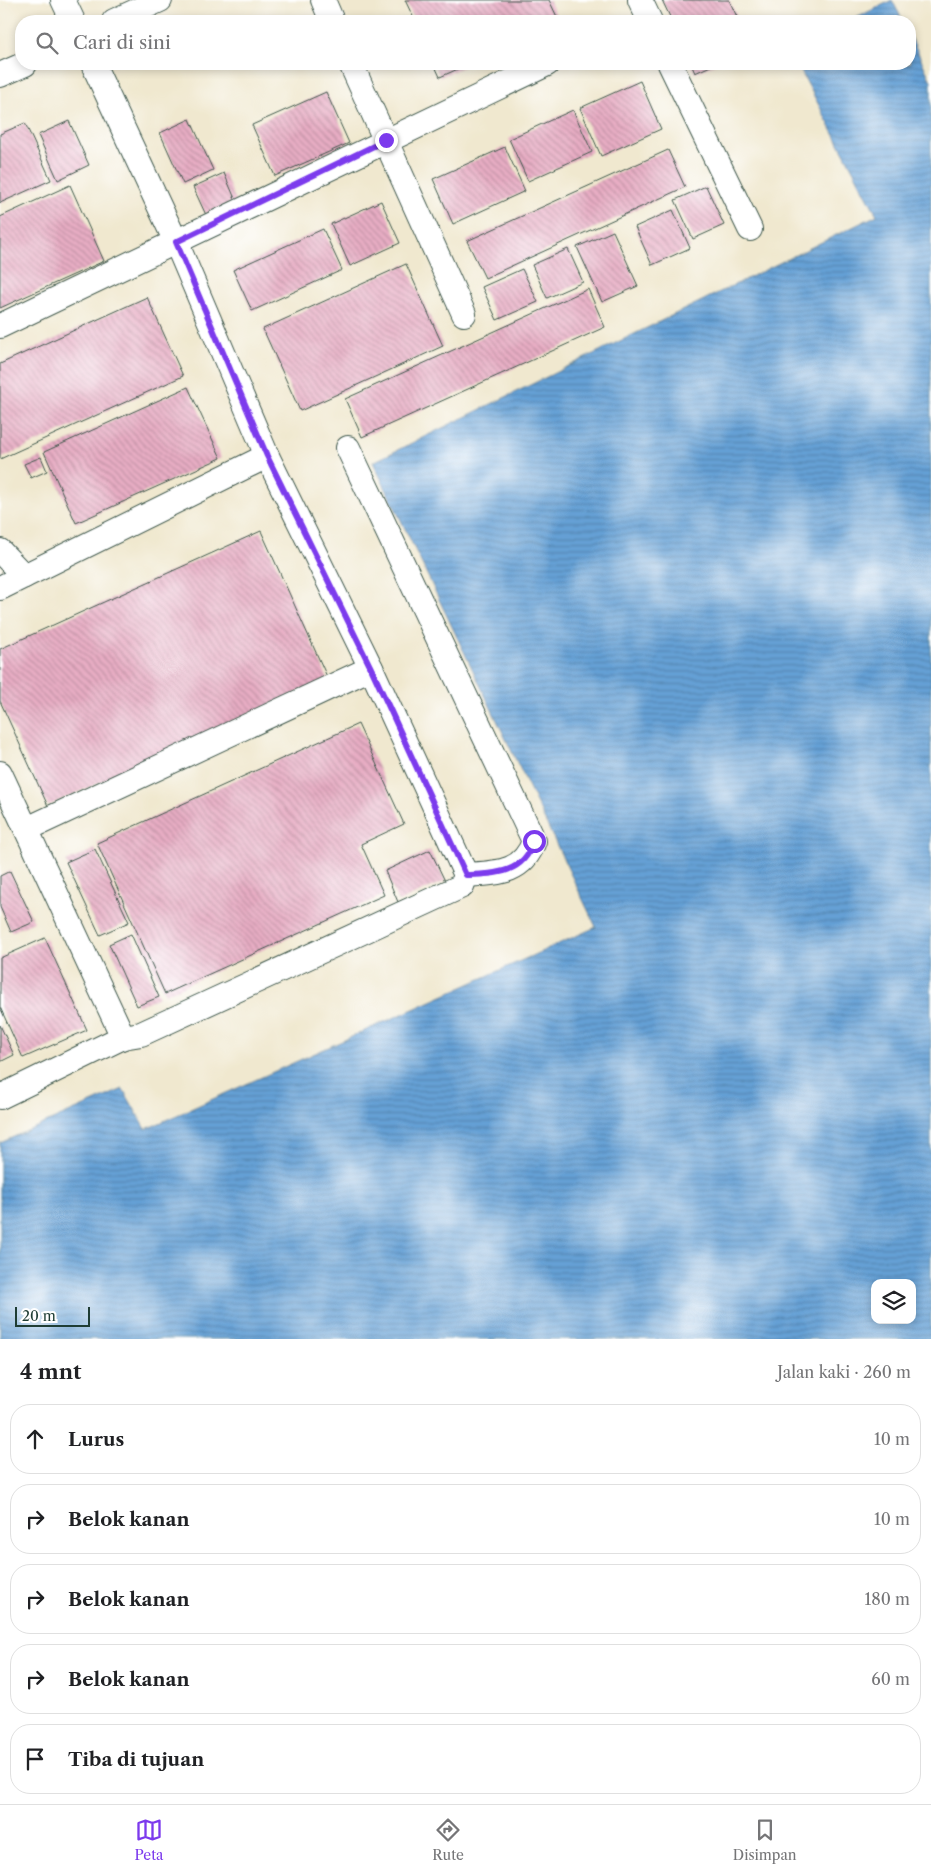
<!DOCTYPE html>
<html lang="id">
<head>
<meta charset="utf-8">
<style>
	body { margin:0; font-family:"Libre Caslon Text",serif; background:#f6f6f6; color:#202124 }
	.controls { position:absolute; right:15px; bottom:15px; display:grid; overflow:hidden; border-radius:10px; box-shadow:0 2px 8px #0003 }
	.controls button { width:45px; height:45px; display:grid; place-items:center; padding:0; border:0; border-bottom:1px solid #e0e0e0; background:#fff; color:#202124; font:25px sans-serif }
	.scale { position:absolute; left:15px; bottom:12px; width:75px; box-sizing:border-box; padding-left:5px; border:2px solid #1f3d34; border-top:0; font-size:14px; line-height:18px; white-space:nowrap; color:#1f3d34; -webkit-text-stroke:4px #fff; paint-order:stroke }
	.stop { position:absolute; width:15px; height:15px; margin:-11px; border:4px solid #7c3aed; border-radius:50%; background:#fff }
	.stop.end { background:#7c3aed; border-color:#fff; box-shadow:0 1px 5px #0008 }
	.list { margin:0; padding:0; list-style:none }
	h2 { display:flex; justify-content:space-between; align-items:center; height:65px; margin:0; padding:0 20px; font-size:21px }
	h2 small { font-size:16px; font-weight:400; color:#757577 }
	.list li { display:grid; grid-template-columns:32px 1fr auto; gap:15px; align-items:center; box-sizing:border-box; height:70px; margin:0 10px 10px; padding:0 10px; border:1px solid #e0e0e0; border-radius:20px }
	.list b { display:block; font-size:19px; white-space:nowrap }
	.list em { font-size:16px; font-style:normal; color:#757577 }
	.icon { flex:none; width:28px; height:28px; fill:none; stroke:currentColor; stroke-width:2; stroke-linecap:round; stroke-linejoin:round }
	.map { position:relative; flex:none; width:931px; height:1339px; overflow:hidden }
	.search { position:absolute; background:#fff; box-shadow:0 2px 8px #0003; left:15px; right:15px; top:15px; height:55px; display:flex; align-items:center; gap:12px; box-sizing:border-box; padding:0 18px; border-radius:20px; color:#757577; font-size:19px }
	.sheet { height:465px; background:#fff }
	nav { display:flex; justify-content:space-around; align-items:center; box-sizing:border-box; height:70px; border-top:1px solid #e0e0e0; background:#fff; font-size:14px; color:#757577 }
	nav a { display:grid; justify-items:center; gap:2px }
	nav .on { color:#7c3aed }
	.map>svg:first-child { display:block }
</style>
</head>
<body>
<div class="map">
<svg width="931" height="1339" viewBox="0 0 931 1339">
	<defs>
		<pattern id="water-rules" width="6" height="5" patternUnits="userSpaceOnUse" patternTransform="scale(1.25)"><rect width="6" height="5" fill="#65a0d5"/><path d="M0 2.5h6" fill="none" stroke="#5384ae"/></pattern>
		<pattern id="building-back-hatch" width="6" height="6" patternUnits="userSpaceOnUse" patternTransform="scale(1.25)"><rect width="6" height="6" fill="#e8adc4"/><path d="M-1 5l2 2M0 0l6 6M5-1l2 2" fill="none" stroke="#bb8ea0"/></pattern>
	</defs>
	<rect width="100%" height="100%" fill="#fff"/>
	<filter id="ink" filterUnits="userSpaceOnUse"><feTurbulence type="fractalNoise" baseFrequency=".02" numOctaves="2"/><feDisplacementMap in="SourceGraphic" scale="10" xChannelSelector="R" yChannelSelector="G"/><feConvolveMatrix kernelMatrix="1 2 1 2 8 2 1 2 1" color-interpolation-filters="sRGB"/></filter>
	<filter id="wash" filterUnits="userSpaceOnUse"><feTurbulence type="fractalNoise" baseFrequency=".0096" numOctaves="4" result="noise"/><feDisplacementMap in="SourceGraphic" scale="20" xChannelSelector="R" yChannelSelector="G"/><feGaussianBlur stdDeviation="1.12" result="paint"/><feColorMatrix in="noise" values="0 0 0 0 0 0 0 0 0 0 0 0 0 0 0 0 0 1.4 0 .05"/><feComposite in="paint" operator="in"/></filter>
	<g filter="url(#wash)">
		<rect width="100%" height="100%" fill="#f0e8cf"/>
		<g fill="url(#water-rules)" stroke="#426e84" fill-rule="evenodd">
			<polygon points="892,0 903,21 850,21"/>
			<path d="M 910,35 L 931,81 L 931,1339 L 0,1339 L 0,1143 L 123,1089 L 146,1129 L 596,927 L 373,462 L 877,215 L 797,64 L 910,64 ZM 875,1283 L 912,1283 L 912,1320 L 875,1320 Z"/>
		</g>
		<g id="blocks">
			<g fill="url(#building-back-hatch)">
				<polygon points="405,0 549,0 559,21 415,21"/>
				<polygon points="662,0 729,0 739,21 672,21"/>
				<polygon points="434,64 469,64 440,77"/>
				<polygon points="691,64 715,64 695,73"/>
				<polygon points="640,81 661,129 601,156 580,108"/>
				<polygon points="326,92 349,143 275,176 252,125"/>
				<polygon points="573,110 592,152 528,181 509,139"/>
				<polygon points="190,119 213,170 183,184 160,133"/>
				<polygon points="69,121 89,165 58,180 38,135"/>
				<polygon points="25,123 51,180 0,203 0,134"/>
				<polygon points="505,147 525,191 453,224 433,179"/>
				<polygon points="668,150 685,187 485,278 467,241"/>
				<polygon points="224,173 236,201 206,215 193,187"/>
				<polygon points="70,185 104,261 0,308 0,217"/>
				<polygon points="706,186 724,225 693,239 675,200"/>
				<polygon points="381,201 400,243 350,266 331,224"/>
				<polygon points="673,210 690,248 652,265 635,227"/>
				<polygon points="323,229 342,270 252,311 233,270"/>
				<polygon points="613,231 638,286 602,302 577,247"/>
				<polygon points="568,249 583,282 547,298 532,265"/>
				<polygon points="406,264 443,346 300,411 263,329"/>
				<polygon points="522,269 538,302 497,320 482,287"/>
				<polygon points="588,289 605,327 362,437 345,399"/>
				<polygon points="147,297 183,376 0,459 0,364"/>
				<polygon points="188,387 221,458 76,523 44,452"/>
				<polygon points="41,457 47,471 31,478 24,464"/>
				<polygon points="261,531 328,679 48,806 0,701 0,649"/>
				<polygon points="358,724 404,824 361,844 384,895 165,994 97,843"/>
				<polygon points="95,849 129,922 100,935 66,862"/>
				<polygon points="430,850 445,881 398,902 385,871"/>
				<polygon points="10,871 34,922 11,932 0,907 0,876"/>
				<polygon points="131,934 159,997 137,1006 109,944"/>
				<polygon points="45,938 87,1030 23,1058 0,1007 0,958"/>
				<polygon points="0,1025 14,1055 0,1062"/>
			</g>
		</g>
	</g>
	<g filter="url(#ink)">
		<use href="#blocks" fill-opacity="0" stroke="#3e574b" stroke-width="1"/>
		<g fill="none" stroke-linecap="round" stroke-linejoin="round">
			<g stroke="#3e574b" stroke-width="26">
				<g id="minor">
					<polyline points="63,0 73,21"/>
					<polyline points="323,0 332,21"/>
					<polyline points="640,0 650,21"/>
					<polyline points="114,21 160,0"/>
					<polyline points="351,64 464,314"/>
					<polyline points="670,64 750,229"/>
					<polyline points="0,75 25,64"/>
					<polyline points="0,326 547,64"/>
					<path d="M 348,448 L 534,841 C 523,874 496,873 466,875"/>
					<polyline points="0,551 24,576"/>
					<polyline points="0,588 267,456"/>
					<polyline points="0,773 123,1037 141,1034 462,886 466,875 371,668 267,456 176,242 93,64"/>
					<polyline points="27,829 371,668"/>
					<polyline points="0,1097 123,1037"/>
				</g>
			</g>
			<use href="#minor" stroke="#fff" stroke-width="24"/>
		</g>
	</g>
	<g fill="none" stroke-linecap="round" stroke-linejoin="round" filter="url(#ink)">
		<path stroke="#7c3aed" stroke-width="6" d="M 386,140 L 176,242 L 267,456 L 371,668 L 466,875 C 496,874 523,874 534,841"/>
	</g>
</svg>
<div class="controls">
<button><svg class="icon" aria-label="layers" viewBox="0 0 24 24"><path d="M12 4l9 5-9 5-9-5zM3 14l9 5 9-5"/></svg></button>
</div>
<div class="scale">20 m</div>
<div class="stop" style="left:534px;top:841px"></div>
<div class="stop end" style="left:386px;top:140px"></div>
<div class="search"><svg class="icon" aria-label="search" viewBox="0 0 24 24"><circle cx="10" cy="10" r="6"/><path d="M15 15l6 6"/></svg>Cari di sini</div>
</div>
<section class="sheet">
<h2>4 mnt<small>Jalan kaki · 260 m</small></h2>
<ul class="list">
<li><svg class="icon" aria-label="ahead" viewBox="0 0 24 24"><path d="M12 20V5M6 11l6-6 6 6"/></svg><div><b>Lurus</b></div><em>10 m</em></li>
<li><svg class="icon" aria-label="right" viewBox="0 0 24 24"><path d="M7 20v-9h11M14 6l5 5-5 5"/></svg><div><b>Belok kanan</b></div><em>10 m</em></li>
<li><svg class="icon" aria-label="right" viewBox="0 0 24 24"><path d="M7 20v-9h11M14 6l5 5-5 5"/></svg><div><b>Belok kanan</b></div><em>180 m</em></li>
<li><svg class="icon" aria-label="right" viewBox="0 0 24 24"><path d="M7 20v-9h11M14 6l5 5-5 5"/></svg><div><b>Belok kanan</b></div><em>60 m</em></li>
<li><svg class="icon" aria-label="arrive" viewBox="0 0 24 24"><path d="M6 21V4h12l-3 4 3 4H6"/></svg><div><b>Tiba di tujuan</b></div></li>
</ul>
</section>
<nav>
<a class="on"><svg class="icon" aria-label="map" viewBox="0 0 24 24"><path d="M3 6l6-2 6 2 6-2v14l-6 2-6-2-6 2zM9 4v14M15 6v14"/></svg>Peta</a>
<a><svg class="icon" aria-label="directions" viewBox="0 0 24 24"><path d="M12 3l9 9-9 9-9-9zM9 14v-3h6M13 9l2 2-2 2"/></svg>Rute</a>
<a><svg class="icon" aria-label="saved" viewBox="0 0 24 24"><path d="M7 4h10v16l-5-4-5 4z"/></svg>Disimpan</a>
</nav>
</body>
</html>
